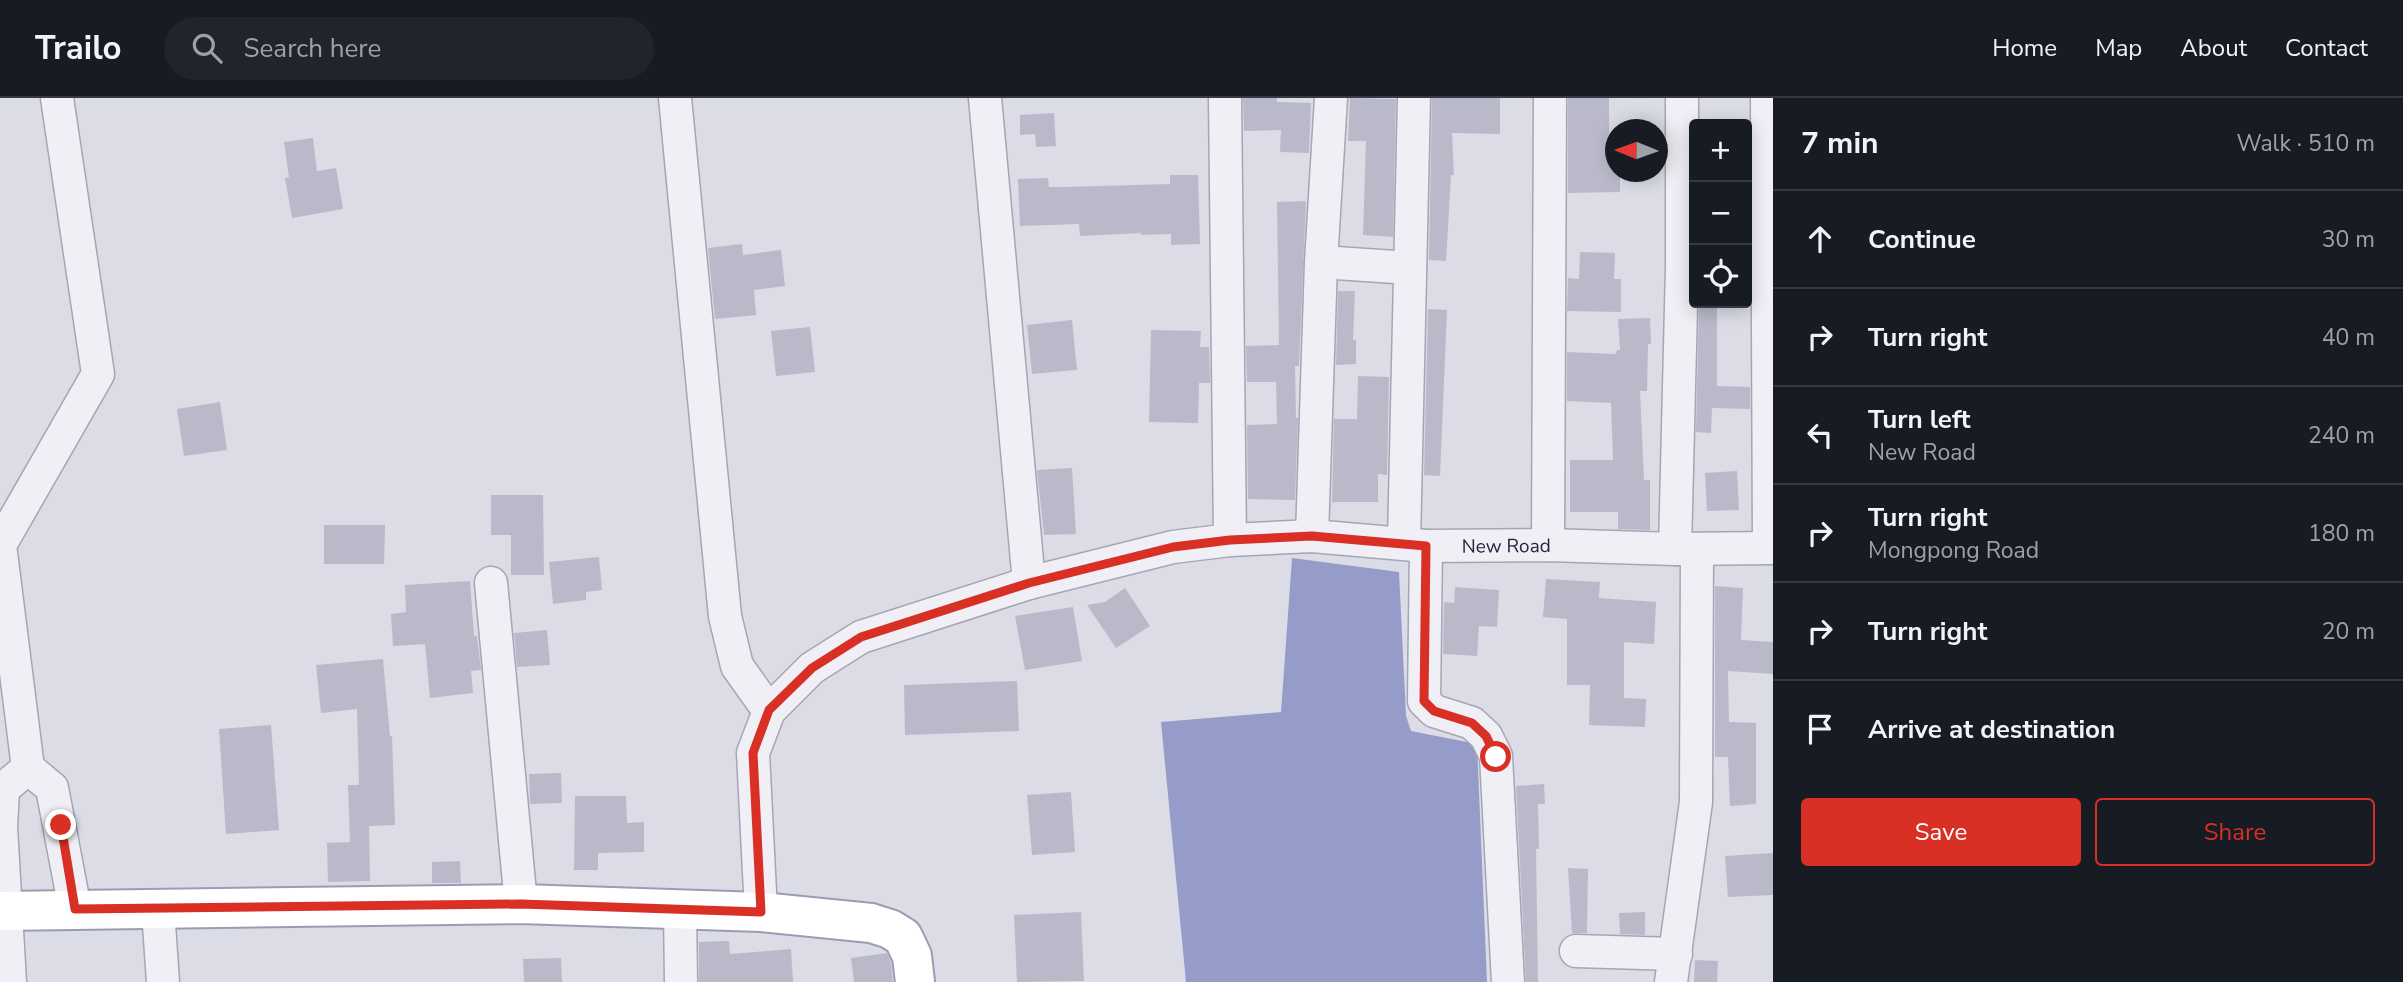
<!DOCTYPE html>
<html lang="en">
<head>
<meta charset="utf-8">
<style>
	body { margin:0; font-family:"Nunito Sans",sans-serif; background:#20242c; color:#f1f3f6 }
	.controls { position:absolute; right:21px; top:21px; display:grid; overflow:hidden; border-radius:7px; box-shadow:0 4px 18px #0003 }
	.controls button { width:63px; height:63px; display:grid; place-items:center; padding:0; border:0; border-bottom:2px solid #363941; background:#171b24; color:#f1f3f6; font:35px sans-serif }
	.compass { position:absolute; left:1605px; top:21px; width:63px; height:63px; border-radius:50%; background:#171b24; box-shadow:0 4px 18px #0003; rotate:271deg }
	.stop { position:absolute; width:21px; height:21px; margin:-16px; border:5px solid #d93025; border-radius:50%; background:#fff }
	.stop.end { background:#d93025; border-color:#fff; box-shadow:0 2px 7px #0008 }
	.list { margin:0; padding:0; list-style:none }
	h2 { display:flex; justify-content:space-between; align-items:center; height:91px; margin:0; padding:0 28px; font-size:30px }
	h2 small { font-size:23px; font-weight:400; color:#9ea1a6 }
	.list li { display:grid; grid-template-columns:46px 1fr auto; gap:21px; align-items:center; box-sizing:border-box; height:98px; padding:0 28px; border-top:2px solid #363941 }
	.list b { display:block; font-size:26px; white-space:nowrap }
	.list p { margin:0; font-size:23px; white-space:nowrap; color:#9ea1a6 }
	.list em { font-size:23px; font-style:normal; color:#9ea1a6 }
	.actions { display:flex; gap:14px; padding:21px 28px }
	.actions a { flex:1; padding:16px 0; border:2px solid #d93025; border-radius:7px; text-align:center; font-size:24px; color:#d93025 }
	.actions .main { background:#d93025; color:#fff }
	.icon { flex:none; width:38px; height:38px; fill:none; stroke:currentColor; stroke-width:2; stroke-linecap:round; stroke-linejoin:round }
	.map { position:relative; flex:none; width:1773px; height:884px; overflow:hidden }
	header { display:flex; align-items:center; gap:42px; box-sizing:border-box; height:98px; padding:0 35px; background:#171b24; border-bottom:2px solid #363941 }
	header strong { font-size:33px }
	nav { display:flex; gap:38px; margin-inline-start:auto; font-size:24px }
	.search { width:490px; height:63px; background:#20242c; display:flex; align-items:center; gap:18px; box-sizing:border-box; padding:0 24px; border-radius:38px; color:#9ea1a6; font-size:26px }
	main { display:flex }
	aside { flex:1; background:#171b24 }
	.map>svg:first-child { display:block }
</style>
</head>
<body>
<header>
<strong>Trailo</strong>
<div class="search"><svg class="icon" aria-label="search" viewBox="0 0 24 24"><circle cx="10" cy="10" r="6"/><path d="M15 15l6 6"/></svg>Search here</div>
<nav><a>Home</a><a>Map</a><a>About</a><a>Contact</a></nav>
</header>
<main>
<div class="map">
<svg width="1773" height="884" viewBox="0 0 1773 884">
	<rect width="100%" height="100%" fill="#dcdce7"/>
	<polygon fill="#959cc9" points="1292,460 1399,474 1406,618 1411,633 1477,646 1487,884 1186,884 1161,624 1281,614"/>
	<g fill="#b9b9ca">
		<polygon points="1243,0 1277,0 1277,4 1311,5 1309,55 1280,54 1281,32 1244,33"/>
		<polygon points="1350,0 1396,1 1393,139 1363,137 1366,43 1348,43"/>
		<polygon points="1432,0 1500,0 1500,36 1452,35 1454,77 1451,77 1446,163 1429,162"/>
		<polygon points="1568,0 1609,0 1609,35 1615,35 1615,74 1620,74 1620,94 1568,95"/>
		<polygon points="1054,15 1056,48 1036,49 1035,36 1020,37 1020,17"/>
		<polygon points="313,40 317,73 336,70 343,111 292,120 285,80 289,79 284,44"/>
		<polygon points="1170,77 1198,77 1200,146 1171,147 1171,136 1141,137 1141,135 1080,138 1079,126 1020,128 1018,81 1048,80 1049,89 1065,89 1170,86"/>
		<polygon points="1306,103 1299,268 1295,268 1296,320 1298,320 1295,402 1248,401 1247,327 1277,326 1276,284 1247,284 1246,248 1279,247 1277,104"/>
		<polygon points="742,146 743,157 781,152 785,188 754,192 756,217 715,221 708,150"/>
		<polygon points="1580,154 1615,155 1614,181 1621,181 1621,214 1567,213 1568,180 1579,181"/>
		<polygon points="1338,193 1355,193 1353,242 1356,242 1356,266 1336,267"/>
		<polygon points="1699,205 1717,205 1717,288 1750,289 1750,311 1712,310 1711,335 1696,334"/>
		<polygon points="1428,211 1447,212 1440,378 1424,377"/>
		<polygon points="1650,220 1651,246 1648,246 1647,293 1640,293 1644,382 1650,382 1650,432 1618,431 1618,414 1570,414 1570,362 1613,362 1611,305 1567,303 1567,254 1616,256 1617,252 1620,252 1618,221"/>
		<polygon points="1072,222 1077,272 1032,276 1027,227"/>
		<polygon points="810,229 815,274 776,278 771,233"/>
		<polygon points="1151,232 1201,233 1200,249 1209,249 1210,285 1199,285 1198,325 1149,324"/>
		<polygon points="1358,278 1389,279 1387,377 1378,376 1378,404 1332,404 1334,321 1357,321"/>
		<polygon points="220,304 227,352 184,358 177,311"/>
		<polygon points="1072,370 1076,436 1044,437 1037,372"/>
		<polygon points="1737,373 1739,412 1707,413 1705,375"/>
		<polygon points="491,397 543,397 544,477 511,477 511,437 491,437"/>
		<polygon points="324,427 385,427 384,466 324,466"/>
		<polygon points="599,459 602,492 586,494 586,502 553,506 549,464"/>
		<polygon points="1546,481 1600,484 1599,500 1656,504 1654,546 1624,544 1624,600 1646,601 1645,629 1589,627 1590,587 1567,587 1567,521 1543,519"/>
		<polygon points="470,483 474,538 477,538 481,572 471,573 473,595 430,600 425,546 393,548 391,516 406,514 405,487"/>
		<polygon points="1715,488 1743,490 1741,542 1773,544 1773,576 1728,573 1729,624 1756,625 1756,706 1730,708 1728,659 1715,659"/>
		<polygon points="1455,489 1499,492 1497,529 1479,528 1477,558 1443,556 1444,504 1454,505"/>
		<polygon points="1125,490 1150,528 1116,550 1087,507 1105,504"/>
		<polygon points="1073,509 1082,563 1025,572 1015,518"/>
		<polygon points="547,532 550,567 517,569 514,535"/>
		<polygon points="383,561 390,638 392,638 395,727 369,728 370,783 328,784 327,745 350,744 348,687 359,687 357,611 321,615 316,567"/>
		<polygon points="1017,583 1019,633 905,637 904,587"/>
		<polygon points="271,627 279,732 226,736 219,631"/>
		<polygon points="561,675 562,705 530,706 529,676"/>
		<polygon points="1544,686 1545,706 1538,706 1539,751 1536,751 1538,884 1526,884 1516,688"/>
		<polygon points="1071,694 1075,754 1032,757 1027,697"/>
		<polygon points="575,698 626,698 627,725 644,724 644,754 598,755 598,772 574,772"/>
		<polygon points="1773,755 1773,797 1728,799 1725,758"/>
		<polygon points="460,763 461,785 432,785 432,764"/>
		<polygon points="1568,770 1588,771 1587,835 1572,835"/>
		<polygon points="1081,814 1084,883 1017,884 1014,817"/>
		<polygon points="1645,814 1645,837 1620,836 1619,815"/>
		<polygon points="729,843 730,856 791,851 793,884 699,884 699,844"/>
		<polygon points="887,855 891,864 893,884 854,884 851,860"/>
		<polygon points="561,860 562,884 524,884 523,861"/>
		<polygon points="1695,862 1718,863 1717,884 1694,884"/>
	</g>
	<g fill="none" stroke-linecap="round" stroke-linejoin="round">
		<g stroke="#a5a5b4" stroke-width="35">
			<g id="minor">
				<polyline points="675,0 725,518 737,568 769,613"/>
				<polyline points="985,0 1029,485"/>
				<polyline points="1225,0 1230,442"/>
				<polyline points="1767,0 1769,450"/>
				<polyline points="1321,164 1410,170"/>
				<polyline points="1312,438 1321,164 1331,0"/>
				<polyline points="1404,445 1414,0"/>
				<polyline points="1548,447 1550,0"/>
				<polyline points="1426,448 1424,603 1434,613 1472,625 1486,638 1496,658 1508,884"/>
				<polyline points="1675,451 1682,168 1682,0"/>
				<polyline points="491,485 521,806"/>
				<polyline points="28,670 0,447 98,276 57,0"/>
				<polyline points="158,812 163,884"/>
				<polyline points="680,812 681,884"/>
				<path id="s1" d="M 761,814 L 753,655 L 769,613 L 812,570 L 861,539 L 1029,485 L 1173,449 L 1230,442 L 1312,438 L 1426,448 L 1548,447 L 1675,451 L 1773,450"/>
				<polyline points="1576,853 1676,856"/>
				<polyline points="10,884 1,729 3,691 28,670 52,690 75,811"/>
				<polyline points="1671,884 1696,704 1697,451"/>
			</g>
		</g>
		<g stroke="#9b9cb3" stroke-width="42">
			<polyline id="major" points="0,813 521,806 761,814 871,825 890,831 903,839 912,858 915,884"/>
		</g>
		<use href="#minor" stroke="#efeff5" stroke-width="32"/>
		<use href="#major" stroke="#fff" stroke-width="38"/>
	</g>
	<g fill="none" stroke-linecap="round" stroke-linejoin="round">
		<polyline stroke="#d93025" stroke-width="9" points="61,727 75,811 521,806 761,814 753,655 769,612 812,570 861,539 1029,485 1173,449 1230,442 1312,438 1426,448 1424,603 1434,613 1472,625 1486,638 1496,659"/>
	</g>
	<g text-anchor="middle" stroke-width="6" stroke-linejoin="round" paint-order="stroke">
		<g font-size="19" fill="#25253e" stroke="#ebecf5">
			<text dy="7" stroke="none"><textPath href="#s1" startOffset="982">New Road</textPath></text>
		</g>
	</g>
</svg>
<div class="controls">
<button>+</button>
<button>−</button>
<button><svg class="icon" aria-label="locate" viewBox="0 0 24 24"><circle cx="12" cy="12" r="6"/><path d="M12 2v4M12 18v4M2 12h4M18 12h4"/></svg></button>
</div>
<svg class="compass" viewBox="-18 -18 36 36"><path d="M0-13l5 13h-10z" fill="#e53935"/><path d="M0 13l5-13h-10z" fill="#9ea1a6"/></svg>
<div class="stop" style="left:1496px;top:659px"></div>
<div class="stop end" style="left:61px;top:727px"></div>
</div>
<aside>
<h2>7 min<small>Walk · 510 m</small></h2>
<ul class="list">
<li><svg class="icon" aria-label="ahead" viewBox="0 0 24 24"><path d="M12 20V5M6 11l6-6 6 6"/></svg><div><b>Continue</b></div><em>30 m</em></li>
<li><svg class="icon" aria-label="right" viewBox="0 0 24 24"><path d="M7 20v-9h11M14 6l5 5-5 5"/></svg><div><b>Turn right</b></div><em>40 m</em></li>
<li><svg class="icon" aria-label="left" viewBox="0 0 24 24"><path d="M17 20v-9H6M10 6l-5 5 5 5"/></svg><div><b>Turn left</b><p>New Road</p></div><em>240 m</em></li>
<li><svg class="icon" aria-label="right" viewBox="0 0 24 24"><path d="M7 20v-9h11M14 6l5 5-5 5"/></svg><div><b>Turn right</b><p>Mongpong Road</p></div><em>180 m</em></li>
<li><svg class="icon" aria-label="right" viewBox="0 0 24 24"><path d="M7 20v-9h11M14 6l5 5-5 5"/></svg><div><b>Turn right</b></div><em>20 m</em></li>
<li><svg class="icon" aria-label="arrive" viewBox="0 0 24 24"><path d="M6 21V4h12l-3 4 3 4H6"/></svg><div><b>Arrive at destination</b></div></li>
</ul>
<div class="actions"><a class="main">Save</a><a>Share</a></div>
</aside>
</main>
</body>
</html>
